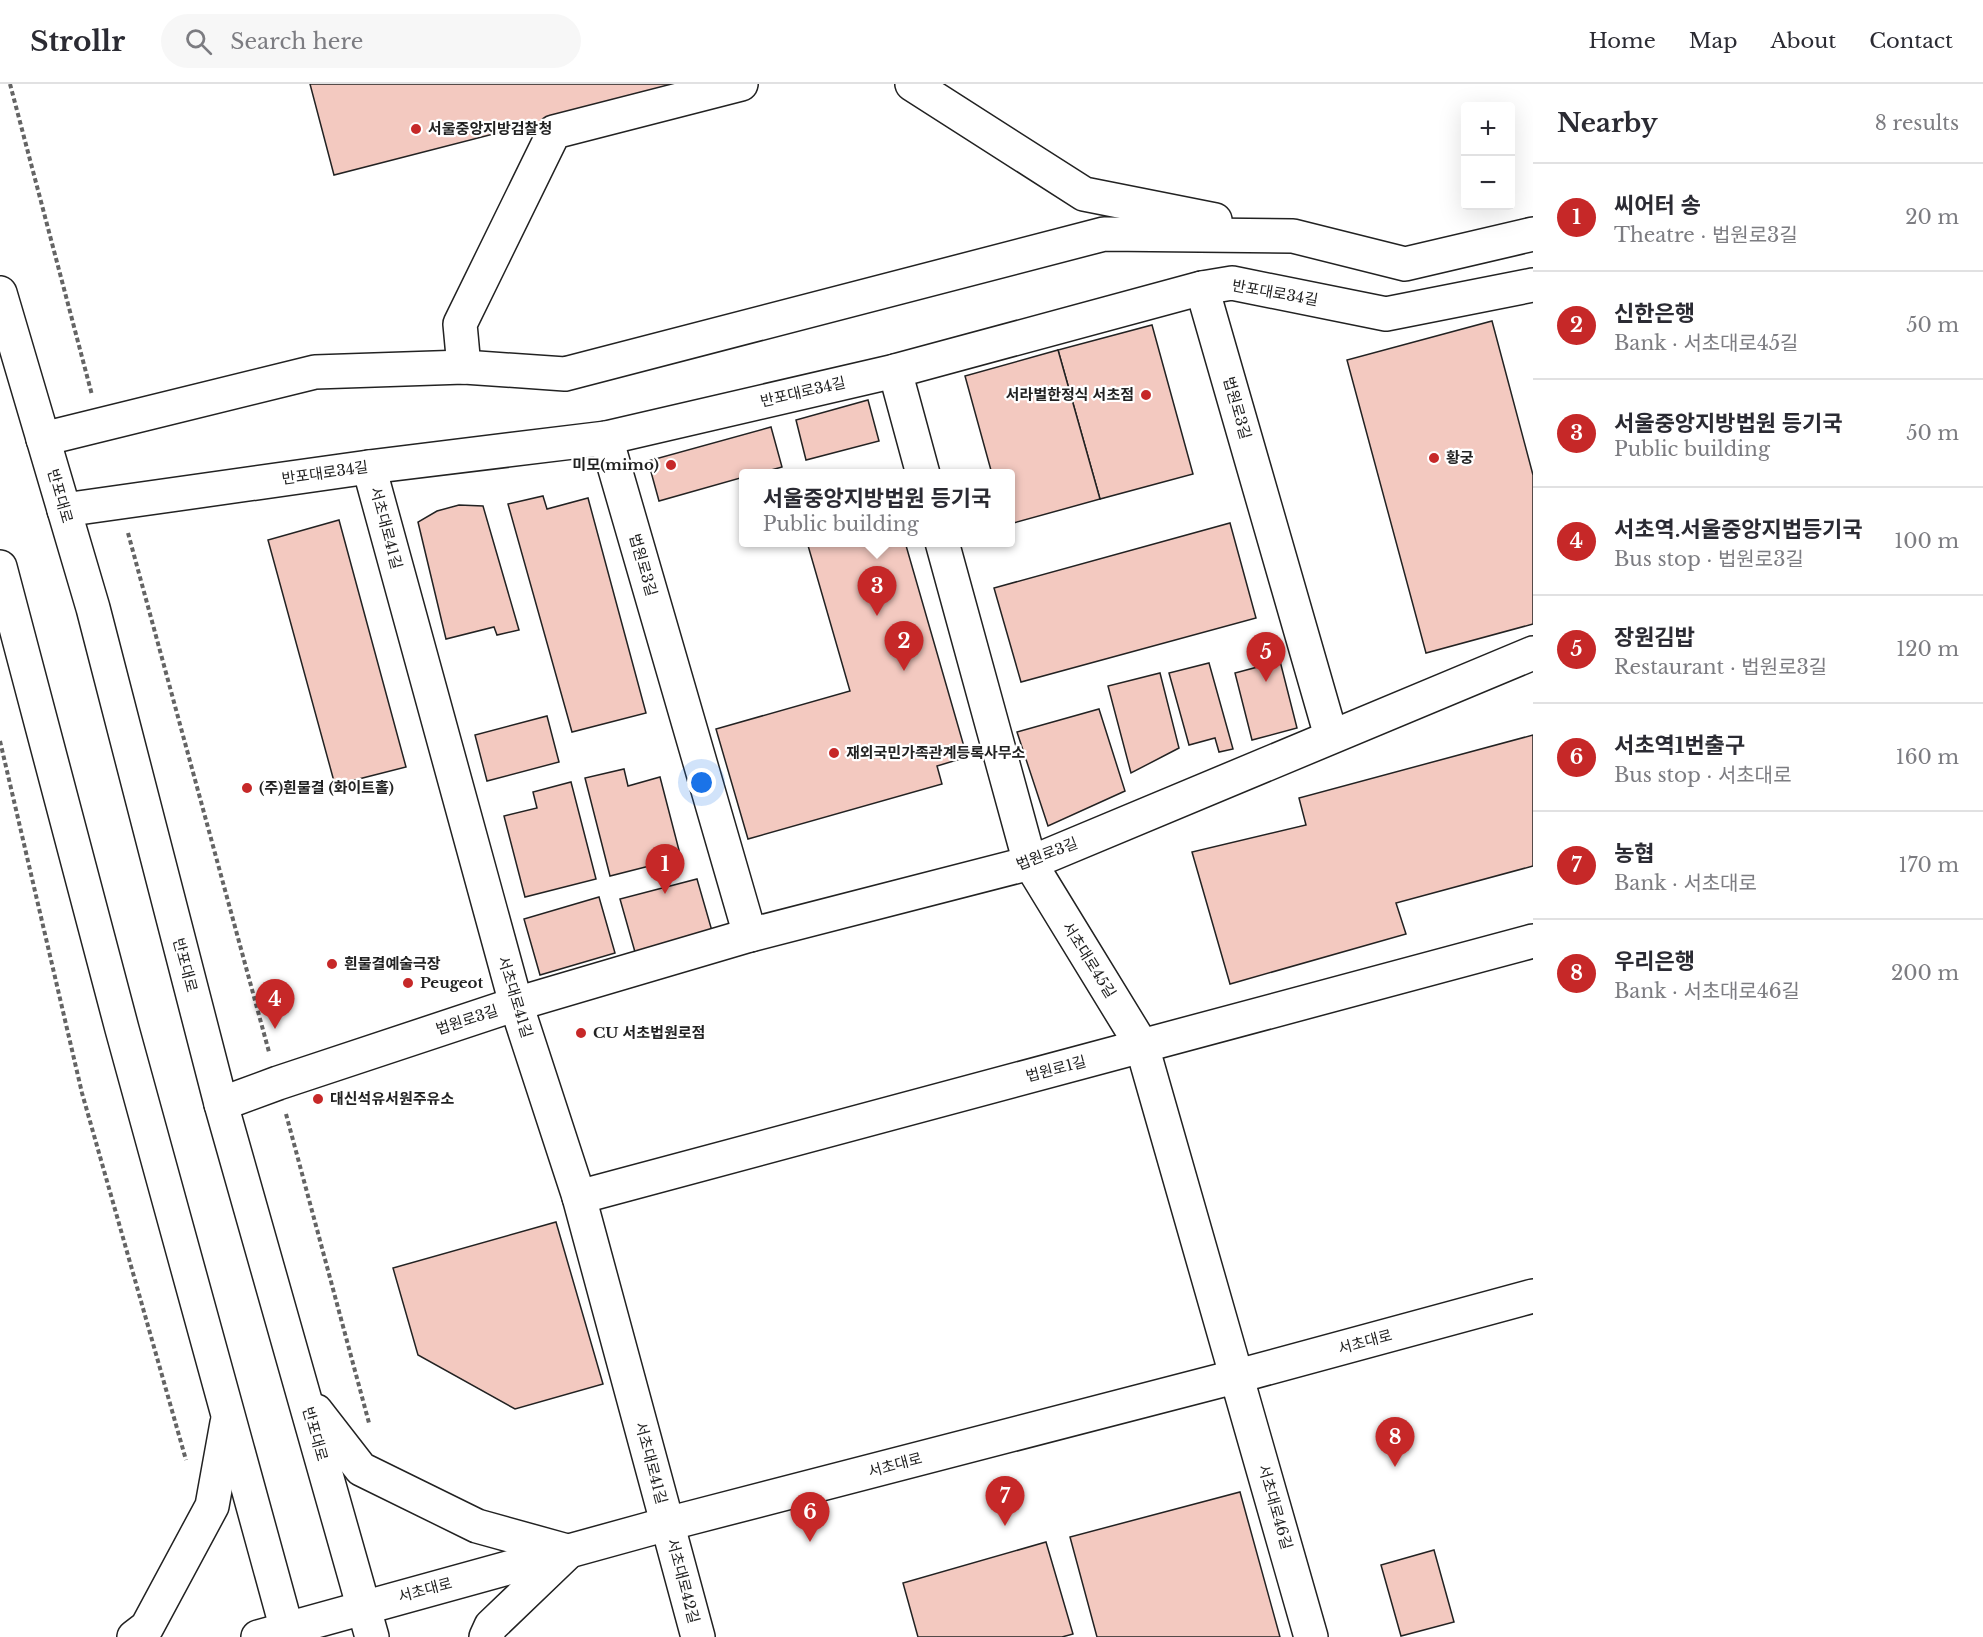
<!DOCTYPE html>
<html lang="en">
<head>
<meta charset="utf-8">
<style>
	body { margin:0; font-family:"Libre Baskerville","Noto Sans KR",serif; background:#f7f7f7; color:#2b2b33 }
	.controls { position:absolute; right:18px; top:18px; display:grid; overflow:hidden; border-radius:6px; box-shadow:0 6px 24px #0002 }
	.controls button { width:54px; height:54px; display:grid; place-items:center; padding:0; border:0; border-bottom:2px solid #e1e1e2; background:#fff; color:#2b2b33; font:30px sans-serif }
	.you { position:absolute; left:702px; top:699px; width:21px; height:21px; margin:-15px; border:4px solid #fff; border-radius:50%; background:#1a73e8; box-shadow:0 0 0 9px #1a73e833 }
	.badge { display:grid; place-items:center; width:39px; height:39px; border-radius:50%; background:#c62828; color:#fff; font-size:20px; font-weight:700 }
	.pin { position:absolute; translate:-50% -50px; filter:drop-shadow(0 2px 3px #0008) }
	.pin::after { content:''; position:absolute; top:32px; width:21px; height:18px; background:inherit; clip-path:polygon(0 0,100% 0,50% 100%) }
	.popup { position:absolute; left:739px; top:385px; width:276px; height:78px; box-sizing:border-box; display:grid; place-content:center; border-radius:6px; background:#fff; filter:drop-shadow(0 2px 4px #0005); font-size:20px; white-space:nowrap; color:#7c7c81 }
	.popup b { font-size:22px; color:#2b2b33 }
	.popup::after { content:''; position:absolute; left:50%; top:100%; margin-left:-12px; border:12px solid transparent; border-top-color:#fff }
	.list { margin:0; padding:0; list-style:none }
	h2 { display:flex; justify-content:space-between; align-items:center; height:78px; margin:0; padding:0 24px; font-size:26px }
	h2 small { font-size:20px; font-weight:400; color:#7c7c81 }
	.list li { display:grid; grid-template-columns:39px 1fr auto; gap:18px; align-items:center; box-sizing:border-box; height:108px; padding:0 24px; border-top:2px solid #e1e1e2 }
	.list b { display:block; font-size:22px; white-space:nowrap }
	.list p { margin:0; font-size:20px; white-space:nowrap; color:#7c7c81 }
	.list em { font-size:20px; font-style:normal; color:#7c7c81 }
	.icon { flex:none; width:33px; height:33px; fill:none; stroke:currentColor; stroke-width:2; stroke-linecap:round; stroke-linejoin:round }
	.map { position:relative; flex:none; width:1533px; height:1553px; overflow:hidden }
	header { display:flex; align-items:center; gap:36px; box-sizing:border-box; height:84px; padding:0 30px; background:#fff; border-bottom:2px solid #e1e1e2 }
	header strong { font-size:28px }
	nav { display:flex; gap:33px; margin-inline-start:auto; font-size:21px }
	.search { width:420px; height:54px; background:#f7f7f7; display:flex; align-items:center; gap:15px; box-sizing:border-box; padding:0 21px; border-radius:33px; color:#7c7c81; font-size:22px }
	main { display:flex }
	aside { flex:1; background:#fff }
	.map>svg:first-child { display:block }
</style>
</head>
<body>
<header>
<strong>Strollr</strong>
<div class="search"><svg class="icon" aria-label="search" viewBox="0 0 24 24"><circle cx="10" cy="10" r="6"/><path d="M15 15l6 6"/></svg>Search here</div>
<nav><a>Home</a><a>Map</a><a>About</a><a>Contact</a></nav>
</header>
<main>
<div class="map">
<svg width="1533" height="1553" viewBox="0 0 1533 1553">
	<rect width="100%" height="100%" fill="#fff"/>
	<g fill="#f3c9c0" stroke="#222" stroke-width="1.5">
		<polygon points="310,0 688,0 334,91"/>
		<polygon points="1492,237 1533,391 1533,540 1426,569 1347,276"/>
		<polygon points="1152,241 1193,390 1100,415 1058,266"/>
		<polygon points="1058,266 1100,415 1010,440 1010,390 992,390 965,292"/>
		<polygon points="868,316 879,357 806,376 796,336"/>
		<polygon points="771,343 782,383 757,390 744,390 744,393 659,417 648,377"/>
		<polygon points="543,412 547,425 588,414 646,629 572,648 508,420"/>
		<polygon points="459,421 483,422 519,546 497,551 494,543 446,555 418,438 437,427"/>
		<polygon points="339,436 406,683 335,701 268,456"/>
		<polygon points="1230,439 1256,534 1021,598 994,504"/>
		<polygon points="807,458 905,458 967,673 937,682 942,700 748,755 716,645 850,607"/>
		<polygon points="1280,577 1297,644 1252,656 1235,589"/>
		<polygon points="1209,579 1233,665 1219,668 1215,654 1189,661 1169,589"/>
		<polygon points="1160,589 1179,664 1131,689 1108,602"/>
		<polygon points="1099,625 1125,707 1048,742 1017,648"/>
		<polygon points="547,632 559,678 487,697 475,651"/>
		<polygon points="1533,651 1533,782 1396,819 1406,850 1230,900 1192,768 1306,741 1299,714"/>
		<polygon points="624,685 628,702 660,693 681,774 610,792 585,694"/>
		<polygon points="571,698 596,795 525,813 504,732 537,724 533,708"/>
		<polygon points="697,795 712,847 635,868 620,815"/>
		<polygon points="599,813 615,869 540,891 524,835"/>
		<polygon points="556,1138 603,1300 515,1325 418,1271 393,1184"/>
		<polygon points="1240,1408 1280,1553 1097,1553 1070,1453"/>
		<polygon points="1046,1458 1073,1550 1062,1553 918,1553 903,1499"/>
		<polygon points="1434,1466 1454,1538 1401,1552 1381,1481"/>
	</g>
	<g fill="none" stroke-linecap="round" stroke-linejoin="round">
		<g stroke="#222" stroke-width="36">
			<g id="minor">
				<polyline points="912,0 1084,110 1215,136"/>
				<polyline points="1202,204 1331,652"/>
				<polyline points="464,283 460,240 554,48 741,0"/>
				<polyline points="895,287 923,390"/>
				<polyline points="606,354 750,851"/>
				<polyline points="43,355 315,288 464,283 565,290 1104,150 1293,152 1405,180 1533,150"/>
				<polyline points="369,383 516,920 579,1113 698,1553"/>
				<polyline points="64,426 369,383 606,354 895,287 1202,204 1232,199 1386,230 1533,201"/>
				<polyline points="942,458 1030,779 1142,962 1311,1553"/>
				<polyline points="221,1020 278,999 516,920 750,851 1030,779 1533,569"/>
				<polyline points="579,1113 1533,857"/>
			</g>
		</g>
		<g stroke="#222" stroke-width="36">
			<g id="major">
				<polyline points="0,209 93,524 221,1020 372,1553"/>
				<polyline points="0,483 122,945 289,1553"/>
				<polyline points="316,1327 361,1385 477,1442 567,1467"/>
				<polyline points="134,1553 147,1543 212,1422 227,1339"/>
				<polyline points="258,1553 667,1440 1238,1292 1533,1212"/>
				<polyline points="486,1553 491,1542 566,1470"/>
			</g>
		</g>
		<g stroke="#646464" stroke-width="4" stroke-dasharray="4.5 3" stroke-linecap="butt">
			<polyline points="10,0 92,311"/>
			<polyline points="128,449 269,968"/>
			<polyline points="0,657 82,1009 186,1376"/>
			<polyline points="286,1030 369,1339"/>
		</g>
		<use href="#minor" stroke="#fff" stroke-width="33"/>
		<use href="#major" stroke="#fff" stroke-width="33"/>
	</g>
	<g fill="#c62828" stroke="#fff" stroke-width="2">
		<circle cx="416" cy="45" r="6"/>
		<circle cx="1146" cy="311" r="6"/>
		<circle cx="1434" cy="374" r="6"/>
		<circle cx="671" cy="381" r="6"/>
		<circle cx="834" cy="669" r="6"/>
		<circle cx="247" cy="704" r="6"/>
		<circle cx="332" cy="880" r="6"/>
		<circle cx="408" cy="899" r="6"/>
		<circle cx="581" cy="949" r="6"/>
		<circle cx="318" cy="1015" r="6"/>
	</g>
	<g text-anchor="middle" stroke-width="4.5" stroke-linejoin="round" paint-order="stroke">
		<g font-size="15" font-weight="bold" fill="#222" stroke="#fff" text-anchor="start">
			<text x="428" y="50">서울중앙지방검찰청</text>
			<text x="1134" y="316" text-anchor="end">서라벌한정식 서초점</text>
			<text x="1446" y="379">황궁</text>
			<text x="659" y="386" text-anchor="end">미모(mimo)</text>
			<text x="846" y="674">재외국민가족관계등록사무소</text>
			<text x="259" y="709">(주)흰물결 (화이트홀)</text>
			<text x="344" y="885">흰물결예술극장</text>
			<text x="420" y="904">Peugeot</text>
			<text x="593" y="954">CU 서초법원로점</text>
			<text x="330" y="1020">대신석유서원주유소</text>
		</g>
		<g font-size="15" fill="#222" stroke="#fff">
			<text transform="translate(1275 209) rotate(10)" y="5">반포대로34길</text>
			<text transform="translate(803 308) rotate(-13)" y="5">반포대로34길</text>
			<text transform="translate(1237 324) rotate(74)" y="5">법원로3길</text>
			<text transform="translate(325 389) rotate(-8)" y="5">반포대로34길</text>
			<text transform="translate(60 412) rotate(74)" y="5">반포대로</text>
			<text transform="translate(386 444) rotate(75)" y="5">서초대로41길</text>
			<text transform="translate(643 481) rotate(74)" y="5">법원로3길</text>
			<text transform="translate(1047 770) rotate(-21)" y="5">법원로3길</text>
			<text transform="translate(1089 876) rotate(58)" y="5">서초대로45길</text>
			<text transform="translate(185 881) rotate(75)" y="5">반포대로</text>
			<text transform="translate(515 913) rotate(73)" y="5">서초대로41길</text>
			<text transform="translate(467 936) rotate(-18)" y="5">법원로3길</text>
			<text transform="translate(1056 985) rotate(-15)" y="5">법원로1길</text>
			<text transform="translate(1365 1258) rotate(-15)" y="5">서초대로</text>
			<text transform="translate(315 1350) rotate(74)" y="5">반포대로</text>
			<text transform="translate(651 1379) rotate(75)" y="5">서초대로41길</text>
			<text transform="translate(895 1381) rotate(-15)" y="5">서초대로</text>
			<text transform="translate(1275 1423) rotate(74)" y="5">서초대로46길</text>
			<text transform="translate(683 1497) rotate(75)" y="5">서초대로42길</text>
			<text transform="translate(425 1506) rotate(-15)" y="5">서초대로</text>
		</g>
	</g>
</svg>
<div class="controls">
<button>+</button>
<button>−</button>
</div>
<div class="you"></div>
<div class="pin badge" style="left:665px;top:810px">1</div>
<div class="pin badge" style="left:904px;top:587px">2</div>
<div class="pin badge" style="left:877px;top:532px">3</div>
<div class="popup"><b>서울중앙지방법원 등기국</b>Public building</div>
<div class="pin badge" style="left:275px;top:945px">4</div>
<div class="pin badge" style="left:1266px;top:598px">5</div>
<div class="pin badge" style="left:810px;top:1458px">6</div>
<div class="pin badge" style="left:1005px;top:1442px">7</div>
<div class="pin badge" style="left:1395px;top:1383px">8</div>
</div>
<aside>
<h2>Nearby<small>8 results</small></h2>
<ul class="list">
<li><span class="badge">1</span><div><b>씨어터 송</b><p>Theatre · 법원로3길</p></div><em>20 m</em></li>
<li><span class="badge">2</span><div><b>신한은행</b><p>Bank · 서초대로45길</p></div><em>50 m</em></li>
<li><span class="badge">3</span><div><b>서울중앙지방법원 등기국</b><p>Public building</p></div><em>50 m</em></li>
<li><span class="badge">4</span><div><b>서초역.서울중앙지법등기국</b><p>Bus stop · 법원로3길</p></div><em>100 m</em></li>
<li><span class="badge">5</span><div><b>장원김밥</b><p>Restaurant · 법원로3길</p></div><em>120 m</em></li>
<li><span class="badge">6</span><div><b>서초역1번출구</b><p>Bus stop · 서초대로</p></div><em>160 m</em></li>
<li><span class="badge">7</span><div><b>농협</b><p>Bank · 서초대로</p></div><em>170 m</em></li>
<li><span class="badge">8</span><div><b>우리은행</b><p>Bank · 서초대로46길</p></div><em>200 m</em></li>
</ul>
</aside>
</main>
</body>
</html>
